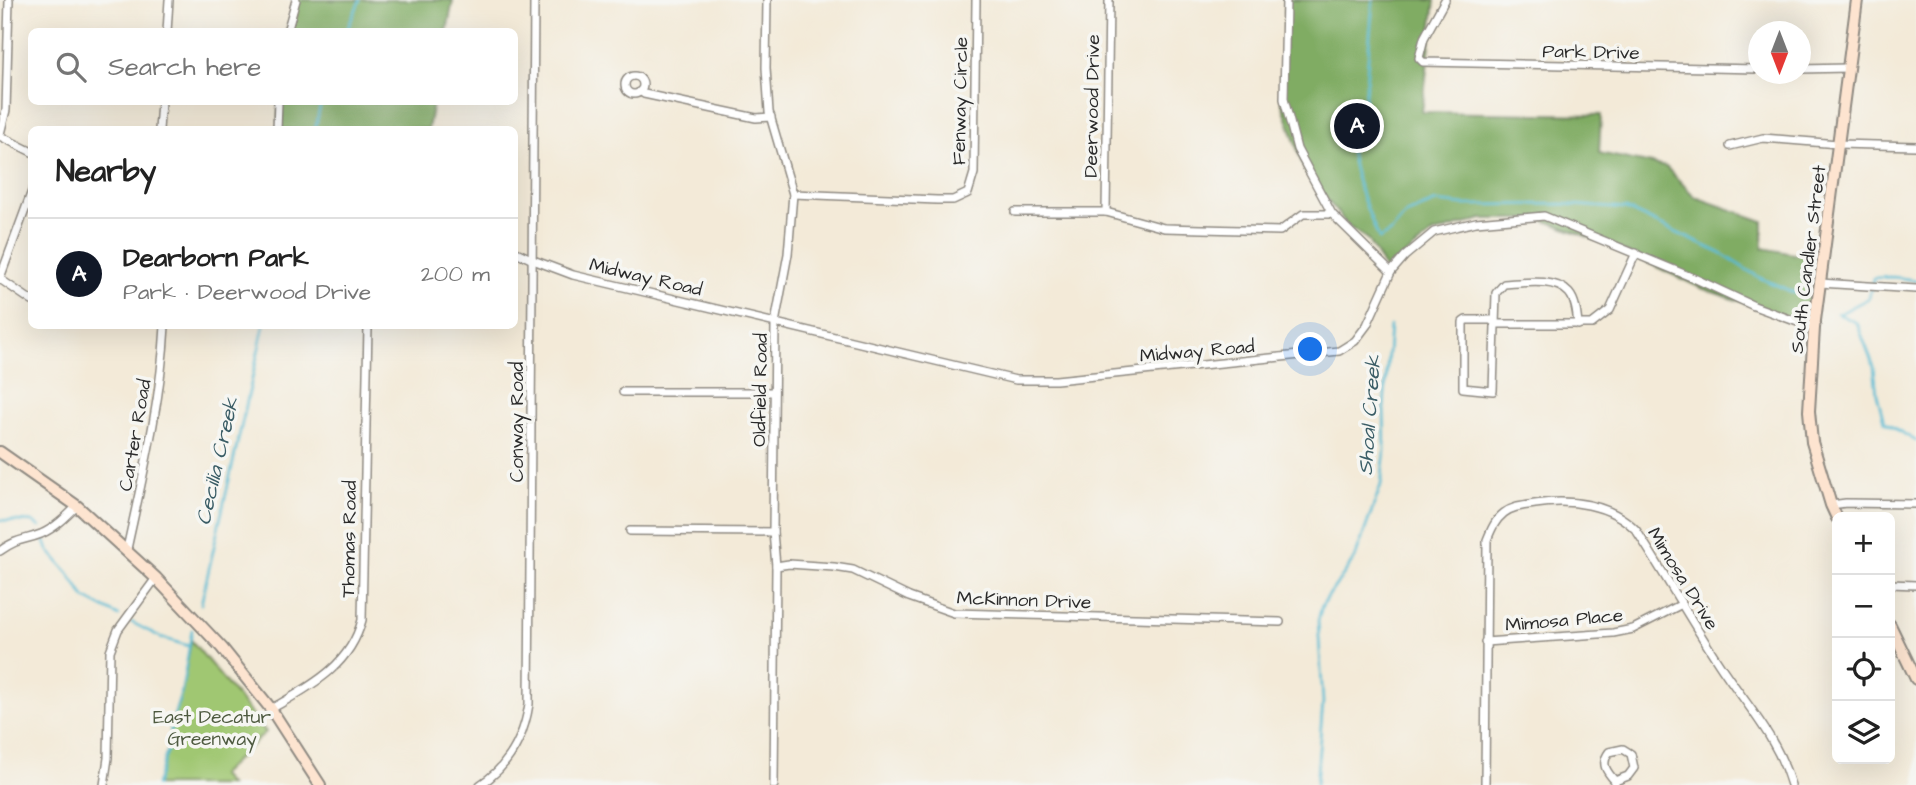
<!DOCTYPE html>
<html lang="en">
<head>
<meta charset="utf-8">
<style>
	body { margin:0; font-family:"Architects Daughter",sans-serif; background:#f2f2f2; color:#222 }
	.controls { position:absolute; right:21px; bottom:21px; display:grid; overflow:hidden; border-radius:10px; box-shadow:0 7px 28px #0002 }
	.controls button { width:63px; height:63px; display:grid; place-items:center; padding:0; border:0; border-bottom:2px solid #e0e0e0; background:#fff; color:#222; font:35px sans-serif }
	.compass { position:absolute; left:1748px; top:21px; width:63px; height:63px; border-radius:50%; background:#fff; box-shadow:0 7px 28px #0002; rotate:180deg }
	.you { position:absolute; left:1311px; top:350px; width:24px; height:24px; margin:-18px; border:5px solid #fff; border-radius:50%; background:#1a73e8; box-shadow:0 0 0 10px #1a73e833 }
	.badge { display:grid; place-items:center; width:46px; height:46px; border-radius:50%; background:#111827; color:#fff; font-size:23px; font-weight:700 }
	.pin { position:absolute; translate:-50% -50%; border:4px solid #fff; box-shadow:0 2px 7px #0006 }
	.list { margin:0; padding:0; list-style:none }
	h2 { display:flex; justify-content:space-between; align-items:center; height:91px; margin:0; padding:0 28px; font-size:30px }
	h2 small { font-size:23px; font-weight:400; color:#767676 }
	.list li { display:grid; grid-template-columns:46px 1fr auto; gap:21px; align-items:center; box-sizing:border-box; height:112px; padding:0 28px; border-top:2px solid #e0e0e0 }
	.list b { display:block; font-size:26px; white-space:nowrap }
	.list p { margin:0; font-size:23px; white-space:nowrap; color:#767676 }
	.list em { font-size:23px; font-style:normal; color:#767676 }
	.icon { flex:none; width:38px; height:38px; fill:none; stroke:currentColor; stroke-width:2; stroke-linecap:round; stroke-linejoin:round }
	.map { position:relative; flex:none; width:1916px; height:785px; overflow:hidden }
	.search { position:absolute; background:#fff; box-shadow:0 7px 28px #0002; left:28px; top:28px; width:490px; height:77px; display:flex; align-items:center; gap:18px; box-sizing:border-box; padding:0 24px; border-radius:10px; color:#767676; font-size:26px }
	.panel { position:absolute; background:#fff; box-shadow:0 7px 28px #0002; left:28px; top:126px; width:490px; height:203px; border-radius:10px }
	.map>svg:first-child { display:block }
</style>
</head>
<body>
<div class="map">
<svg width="1916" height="785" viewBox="0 0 1916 785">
	<rect width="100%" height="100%" fill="#f6f6f2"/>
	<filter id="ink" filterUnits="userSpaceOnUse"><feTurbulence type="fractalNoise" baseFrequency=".0143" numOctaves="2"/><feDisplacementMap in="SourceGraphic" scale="14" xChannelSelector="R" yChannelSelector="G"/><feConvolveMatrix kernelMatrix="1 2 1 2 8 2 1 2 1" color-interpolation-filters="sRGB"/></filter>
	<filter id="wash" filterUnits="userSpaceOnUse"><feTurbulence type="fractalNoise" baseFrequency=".00686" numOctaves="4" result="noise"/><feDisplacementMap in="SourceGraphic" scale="28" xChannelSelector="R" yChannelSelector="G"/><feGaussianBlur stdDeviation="1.57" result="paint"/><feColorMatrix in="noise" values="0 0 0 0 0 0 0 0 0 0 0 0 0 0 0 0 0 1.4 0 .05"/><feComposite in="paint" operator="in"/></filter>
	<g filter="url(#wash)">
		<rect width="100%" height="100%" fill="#f3ead8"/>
		<polygon fill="#a0c772" stroke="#66794e" stroke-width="2" points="191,640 266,732 220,775 229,785 156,785 169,746 171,726 182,690"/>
		<g fill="#80ac64" stroke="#566c48" stroke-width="2">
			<polygon points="296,0 453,0 447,31 286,32"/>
			<polygon points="1286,0 1435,0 1422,112 1601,115 1599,153 1666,167 1695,197 1763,221 1763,248 1814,258 1807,324 1701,288 1617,248 1541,219 1482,219 1432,234 1386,271 1367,239 1349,227 1305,172 1282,103"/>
			<polygon points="279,102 433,102 428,129 278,130"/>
		</g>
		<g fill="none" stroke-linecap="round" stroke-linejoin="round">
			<g stroke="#56bbd4" stroke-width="2.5">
				<path d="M 1373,0 L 1364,107 C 1361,111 1355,116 1353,120 C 1340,152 1368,210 1379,239 L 1392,231 L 1406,214 L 1436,202 L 1464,205 L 1562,204 L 1626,209 L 1720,253 L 1760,278 L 1802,296"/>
				<polyline points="346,32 360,0"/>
				<polyline points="315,130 321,102"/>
				<polyline points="1837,313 1857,323 1874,367 1877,394 1884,422 1916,441"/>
				<polyline points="1839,314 1869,298 1873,278 1893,277 1916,280"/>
				<polyline points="0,520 32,522 40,527"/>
				<polyline points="44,539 48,550 69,574 85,598 119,616"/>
				<polyline points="201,604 264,326"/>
				<polyline points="131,622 162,638 189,646"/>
				<polyline points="156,785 169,746 171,726 182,690 192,630"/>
				<polyline points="1316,785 1323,702 1318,621 1322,605 1355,558 1381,485 1385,450 1384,408 1390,326"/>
			</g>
		</g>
	</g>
	<g filter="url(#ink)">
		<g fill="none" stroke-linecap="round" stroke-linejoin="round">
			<g stroke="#8f8a82" stroke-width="10">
				<g id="street">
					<polyline points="767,0 766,68 769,112 793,194 788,254 775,323 773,532 776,566 774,785"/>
					<polyline points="1286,0 1284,99 1297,149 1332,214 1391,272"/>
					<polyline points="1445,0 1424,38 1419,58 1423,62 1758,69"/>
					<polyline points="167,32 169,0"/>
					<polyline points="287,32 296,0"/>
					<polyline points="1800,69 1848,68"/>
					<circle cx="634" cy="85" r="9"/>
					<polyline points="640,91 644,94 756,118 771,117"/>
					<polyline points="159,130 161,102"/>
					<polyline points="277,130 278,102"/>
					<polyline points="0,134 6,110 9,0"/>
					<polyline points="0,136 32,152"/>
					<polyline points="1730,146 1763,138 1838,144 1916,146"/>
					<polyline points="793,194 937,200 953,200 968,193 974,173 976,0"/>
					<polyline points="1015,212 1106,212 1164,228 1280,231 1303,214 1332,214"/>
					<polyline points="1106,212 1109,0"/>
					<polyline points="514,251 533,260 573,275 1016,380 1056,380 1339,351 1355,341 1367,325 1391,272 1405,256 1434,232 1476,222 1544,216 1696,279 1754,306 1814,328"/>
					<polyline points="0,278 32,191"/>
					<polyline points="0,279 32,301"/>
					<polyline points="1820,283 1916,289"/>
					<path d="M 1578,325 C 1577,315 1576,301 1569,293 C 1555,277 1522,283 1504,284 L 1496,293 L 1493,391 L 1463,388 L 1463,322 L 1466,320 L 1491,320 L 1496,324 L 1592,324 L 1610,310 L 1636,253"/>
					<polyline points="623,392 774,392"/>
					<polyline points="1831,505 1846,503 1916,504"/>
					<polyline points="630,531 773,532"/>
					<path d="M 127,549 C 143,475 161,401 165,326"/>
					<path d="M 0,551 C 18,538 23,541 41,534 C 55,528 66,517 77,506"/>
					<polyline points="776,566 789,564 834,567 853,570 909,597 954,613 1280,622"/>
					<polyline points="1890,584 1916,585"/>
					<polyline points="1485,642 1613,633 1633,629 1682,604"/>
					<path d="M 271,709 C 309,687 350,667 362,620 L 368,326"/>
					<polyline points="104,785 108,758 110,651 118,630 156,578"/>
					<path d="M 480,785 C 509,766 524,737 529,704 L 534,0"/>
					<path d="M 1485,785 L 1487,540 C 1491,530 1495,520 1504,513 C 1513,506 1524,506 1535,504 C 1570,499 1610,503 1636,530 C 1664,573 1689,618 1718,662 C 1745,704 1777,736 1791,785"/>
					<path d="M 1615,785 L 1615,781 C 1607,772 1600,764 1609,752 L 1623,749 L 1631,754 L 1634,768 L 1628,776 L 1615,781"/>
				</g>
			</g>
			<g stroke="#8f8a82" stroke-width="14">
				<g id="secondary">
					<polyline points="0,452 77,506 156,578 222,648 271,709 320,785"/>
					<polyline points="1837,518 1831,505 1812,442 1809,411 1814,328 1857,0"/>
					<polyline points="1890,625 1916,679"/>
				</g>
			</g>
			<use href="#street" stroke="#fff" stroke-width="7"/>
			<use href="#secondary" stroke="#fde4d0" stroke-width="10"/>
		</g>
	</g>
	<g text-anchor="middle" stroke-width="7" stroke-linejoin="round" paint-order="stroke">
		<g font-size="19" fill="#2b2b2b" stroke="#f6f6f2">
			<text transform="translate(1591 51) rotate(1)" y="7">Park Drive</text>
			<text transform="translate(959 101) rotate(-89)" y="7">Fenway Circle</text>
			<text transform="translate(1091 106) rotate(-89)" y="7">Deerwood Drive</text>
			<text transform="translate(1807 259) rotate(-83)" y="7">South Candler Street</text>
			<text transform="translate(646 276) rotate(13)" y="7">Midway Road</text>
			<text transform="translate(1197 350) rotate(-5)" y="7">Midway Road</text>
			<text transform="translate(759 390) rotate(-89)" y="7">Oldfield Road</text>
			<text transform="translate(516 422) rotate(-90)" y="7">Conway Road</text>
			<text transform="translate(134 435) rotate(-80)" y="7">Carter Road</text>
			<text transform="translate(348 539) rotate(-89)" y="7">Thomas Road</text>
			<text transform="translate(1684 578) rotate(58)" y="7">Mimosa Drive</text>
			<text transform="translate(1024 599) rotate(2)" y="7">McKinnon Drive</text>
			<text transform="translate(1564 619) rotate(-5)" y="7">Mimosa Place</text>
		</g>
		<g font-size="19" fill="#4e5a40" stroke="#f6f6f2">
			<text x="212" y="723">East Decatur<tspan x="212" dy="22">Greenway</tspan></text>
		</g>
		<g font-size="21" font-style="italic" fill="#3a5d66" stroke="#f6f6f2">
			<text transform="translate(1369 415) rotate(-86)" y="7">Shoal Creek</text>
			<text transform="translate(217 461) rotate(-77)" y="7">Cecilia Creek</text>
		</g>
	</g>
</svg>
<div class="controls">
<button>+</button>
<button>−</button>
<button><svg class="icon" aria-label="locate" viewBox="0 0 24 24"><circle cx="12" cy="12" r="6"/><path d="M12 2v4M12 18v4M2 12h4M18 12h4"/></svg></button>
<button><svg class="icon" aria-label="layers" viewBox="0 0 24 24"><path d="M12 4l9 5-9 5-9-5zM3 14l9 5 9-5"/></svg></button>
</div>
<svg class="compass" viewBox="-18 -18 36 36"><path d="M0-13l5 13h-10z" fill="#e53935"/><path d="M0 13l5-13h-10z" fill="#767676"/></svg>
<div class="you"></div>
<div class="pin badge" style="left:1357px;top:126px">A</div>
<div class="search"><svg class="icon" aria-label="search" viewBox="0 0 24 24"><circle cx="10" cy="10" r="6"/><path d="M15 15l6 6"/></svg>Search here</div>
<section class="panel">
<h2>Nearby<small></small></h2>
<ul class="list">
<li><span class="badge">A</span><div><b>Dearborn Park</b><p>Park · Deerwood Drive</p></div><em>200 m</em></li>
</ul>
</section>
</div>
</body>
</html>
